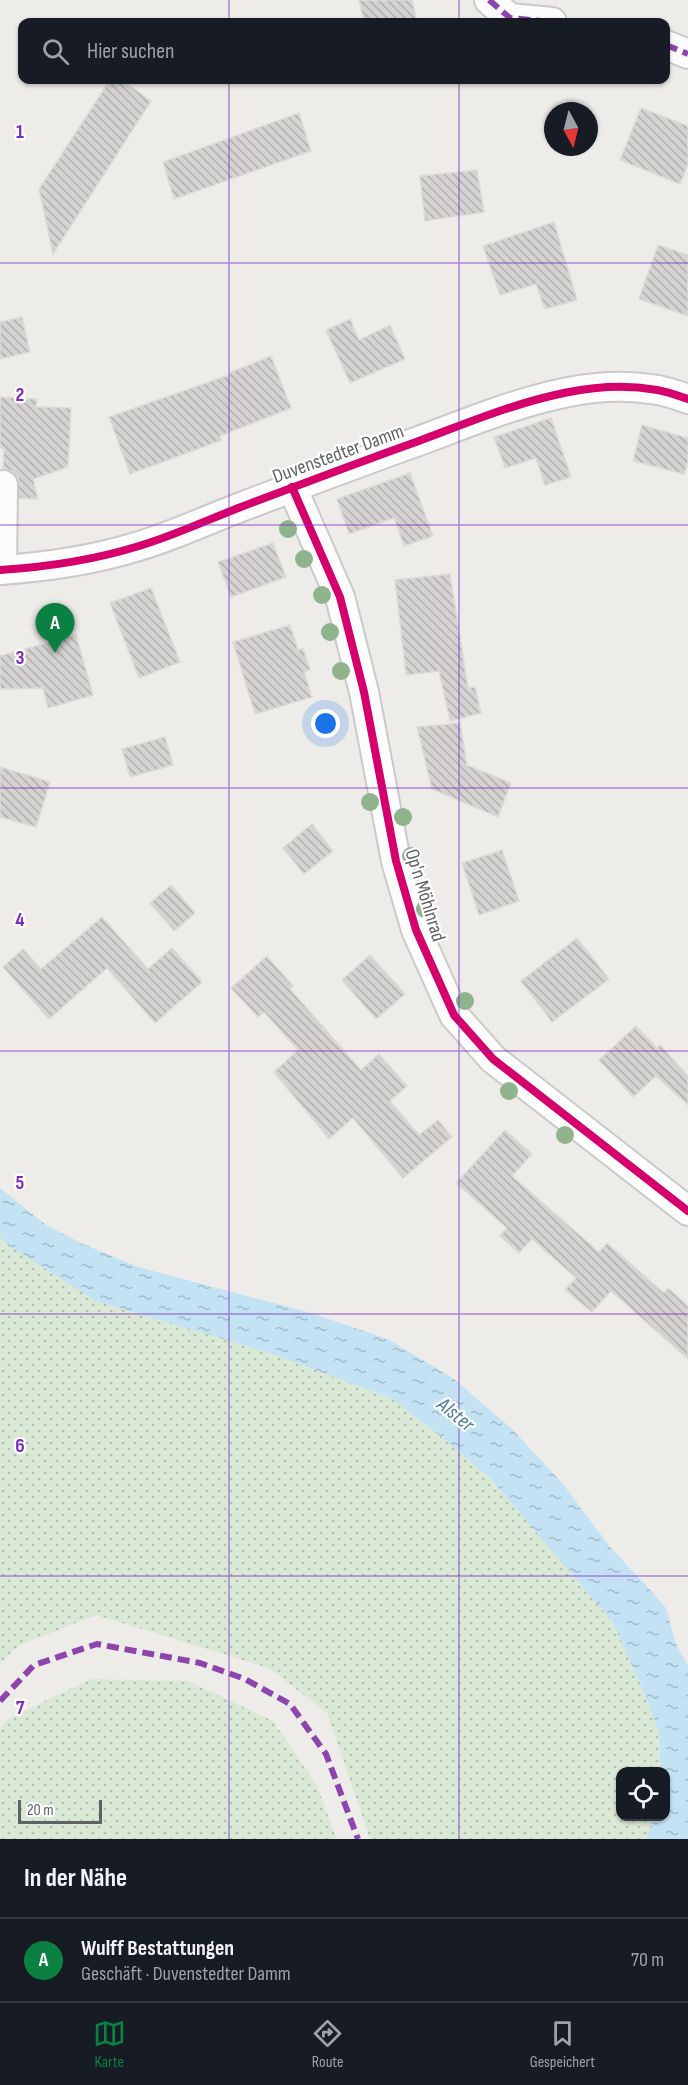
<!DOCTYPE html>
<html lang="de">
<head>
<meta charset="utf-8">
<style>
	body { margin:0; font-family:"Sofia Sans Condensed",sans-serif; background:#242831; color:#f1f3f6 }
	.controls { position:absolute; right:18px; bottom:18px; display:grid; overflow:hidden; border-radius:12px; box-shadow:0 2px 4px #0004 }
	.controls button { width:54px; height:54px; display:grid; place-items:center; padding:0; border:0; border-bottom:2px solid #363941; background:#171b24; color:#f1f3f6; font:30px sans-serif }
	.compass { position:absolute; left:544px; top:102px; width:54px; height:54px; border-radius:50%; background:#171b24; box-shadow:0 2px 4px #0004; rotate:173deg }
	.scale { position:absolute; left:18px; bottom:15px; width:84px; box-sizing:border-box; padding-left:6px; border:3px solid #5f6366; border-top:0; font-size:16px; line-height:21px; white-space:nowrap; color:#5f6366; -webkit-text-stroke:4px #fff; paint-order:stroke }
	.you { position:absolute; left:326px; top:724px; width:21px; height:21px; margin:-15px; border:4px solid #fff; border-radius:50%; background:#1a73e8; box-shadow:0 0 0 9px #1a73e833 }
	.badge { display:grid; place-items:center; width:39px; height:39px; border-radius:50%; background:#0b8043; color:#fff; font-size:20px; font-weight:700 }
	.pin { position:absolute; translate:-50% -50px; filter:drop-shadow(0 2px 3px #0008) }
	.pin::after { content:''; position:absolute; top:32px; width:21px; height:18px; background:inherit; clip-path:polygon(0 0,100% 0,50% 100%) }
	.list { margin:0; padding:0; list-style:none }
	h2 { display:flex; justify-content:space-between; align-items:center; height:78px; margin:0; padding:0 24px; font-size:26px }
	h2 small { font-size:20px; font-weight:400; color:#9ea1a6 }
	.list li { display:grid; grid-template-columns:39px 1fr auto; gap:18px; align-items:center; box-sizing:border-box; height:84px; padding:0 24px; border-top:2px solid #363941 }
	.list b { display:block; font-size:22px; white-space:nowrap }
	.list p { margin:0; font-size:20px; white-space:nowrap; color:#9ea1a6 }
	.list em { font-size:20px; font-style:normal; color:#9ea1a6 }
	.icon { flex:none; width:33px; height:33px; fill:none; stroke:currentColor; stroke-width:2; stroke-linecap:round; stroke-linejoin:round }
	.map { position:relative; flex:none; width:688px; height:1839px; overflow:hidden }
	.search { position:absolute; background:#171b24; box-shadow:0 2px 4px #0004; left:18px; right:18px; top:18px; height:66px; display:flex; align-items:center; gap:15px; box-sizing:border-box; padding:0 21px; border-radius:12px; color:#9ea1a6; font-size:22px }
	.sheet { height:162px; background:#171b24 }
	nav { display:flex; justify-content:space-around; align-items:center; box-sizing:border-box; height:84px; border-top:2px solid #363941; background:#171b24; font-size:16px; color:#9ea1a6 }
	nav a { display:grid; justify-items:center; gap:3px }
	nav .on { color:#0b8043 }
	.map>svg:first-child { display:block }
</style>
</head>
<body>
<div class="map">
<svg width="688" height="1839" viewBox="0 0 688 1839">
	<defs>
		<pattern id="green-dots" width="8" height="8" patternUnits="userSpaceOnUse" patternTransform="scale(1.5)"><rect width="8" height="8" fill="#dae8d6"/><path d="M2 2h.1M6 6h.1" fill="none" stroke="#b4c0b1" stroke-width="1.8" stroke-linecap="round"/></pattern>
		<pattern id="water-ripples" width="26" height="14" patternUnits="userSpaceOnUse" patternTransform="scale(1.5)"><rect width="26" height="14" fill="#c3e2f3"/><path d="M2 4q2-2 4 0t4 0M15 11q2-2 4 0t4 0" fill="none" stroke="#a2bbc9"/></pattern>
		<pattern id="building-back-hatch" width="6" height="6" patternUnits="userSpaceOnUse" patternTransform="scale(1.5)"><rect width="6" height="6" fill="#d5d3d2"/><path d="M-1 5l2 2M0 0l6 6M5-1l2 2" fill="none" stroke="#b0afae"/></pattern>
	</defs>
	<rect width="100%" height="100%" fill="#eeece9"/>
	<g fill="url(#green-dots)">
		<polygon points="0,1237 11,1247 267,1352 393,1399 444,1439 490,1478 613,1621 644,1692 660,1736 660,1771 620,1772 620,1816 655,1817 647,1839 370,1839 327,1713 269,1668 96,1615 20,1645 0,1663"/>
		<polygon points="91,1679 188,1681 273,1721 316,1784 337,1839 0,1839 0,1729 8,1719"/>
	</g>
	<polygon fill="url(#water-ripples)" points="0,1188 46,1225 81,1243 138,1267 308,1312 388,1339 454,1379 512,1429 563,1484 610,1547 654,1594 666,1608 676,1644 688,1666 688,1839 647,1839 655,1817 666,1816 666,1772 660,1771 660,1736 644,1692 612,1621 490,1478 444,1439 393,1399 267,1352 96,1301 11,1247 0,1237"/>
	<g fill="url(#building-back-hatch)" stroke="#dddbd8" stroke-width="1.5">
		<polygon points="359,0 412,0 417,22 364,22"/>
		<polygon points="110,80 122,80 151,101 53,254 39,189"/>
		<polygon points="641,108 688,126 688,164 680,184 620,160"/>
		<polygon points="299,113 311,151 174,199 163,162"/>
		<polygon points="477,170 484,212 425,221 420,176"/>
		<polygon points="554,222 577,300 545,309 536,284 500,295 483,246"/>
		<polygon points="658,245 688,255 688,316 639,299"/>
		<polygon points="22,317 30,352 0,359 0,322"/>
		<polygon points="350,319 359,340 390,325 405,359 350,383 326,330"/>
		<polygon points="271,356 291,408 220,436 222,440 130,474 109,417 229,375 229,373"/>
		<polygon points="0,397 37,399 36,407 71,408 68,467 33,479 38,499 19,498 18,477 12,471 3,469 4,449 0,448"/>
		<polygon points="551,418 571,477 545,485 536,458 505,468 494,437"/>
		<polygon points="642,425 688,438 688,461 684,474 633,461"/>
		<polygon points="410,473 433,536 404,546 394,518 349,534 337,499"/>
		<polygon points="273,543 286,577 231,597 218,562"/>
		<polygon points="450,574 468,688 475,687 481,713 450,721 439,671 406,675 395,580"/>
		<polygon points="151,588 180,662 139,678 110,603"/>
		<polygon points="290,625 298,650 303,648 310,670 304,672 312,697 255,714 233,642"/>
		<polygon points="76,635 93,695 48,708 43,688 0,689 0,656"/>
		<polygon points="460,723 467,765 511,783 498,817 432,789 417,727"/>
		<polygon points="165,737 173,765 130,777 122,749"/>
		<polygon points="0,767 50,782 36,827 0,817"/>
		<polygon points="312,824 333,851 304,874 283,848"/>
		<polygon points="502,850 519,901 479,915 462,863"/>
		<polygon points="171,885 195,913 174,931 150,903"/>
		<polygon points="102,917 148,969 172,948 202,982 155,1023 107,968 49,1019 3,967 23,949 41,969"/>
		<polygon points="577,938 609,979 552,1022 521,981"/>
		<polygon points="370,955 405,994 376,1019 342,980"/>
		<polygon points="267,956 293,986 290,989 361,1070 379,1054 407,1086 390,1101 419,1135 438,1120 452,1137 403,1178 353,1118 329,1139 274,1072 298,1050 264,1012 258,1017 231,988"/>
		<polygon points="636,1026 657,1048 660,1045 688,1076 688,1105 656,1076 633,1097 599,1060"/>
		<polygon points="505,1130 532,1154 512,1176 599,1252 607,1243 664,1293 668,1288 688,1306 688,1359 611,1291 592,1312 565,1290 576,1278 532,1239 519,1253 500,1236 507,1228 456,1183"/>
	</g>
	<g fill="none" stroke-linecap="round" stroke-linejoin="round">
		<g stroke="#cbcac9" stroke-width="32">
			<g id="minor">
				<polyline points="489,0 510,18 552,22"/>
				<polyline points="666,45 688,54"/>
				<polyline points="292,487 340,597 364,692 396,861 416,930 454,1015 493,1059 688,1211"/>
				<path d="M 0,570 C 47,567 94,560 139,546 C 173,536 207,520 241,507 C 299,485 357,463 416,442 C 498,412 600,364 688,399"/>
				<polyline points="2,570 3,485"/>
			</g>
		</g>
		<use href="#minor" stroke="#fcfcfc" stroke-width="28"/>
		<g stroke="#8e44ad" stroke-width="6" stroke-dasharray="12 6" stroke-linecap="butt">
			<polyline points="489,0 510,18 552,22"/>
			<polyline points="666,45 688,54"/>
			<polyline points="0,1701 34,1665 97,1644 200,1663 245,1679 290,1704 326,1754 358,1839"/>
		</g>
		<g stroke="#fff" stroke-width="11">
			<g id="cycleway">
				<polyline points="292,487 340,597 364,692 396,861 416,930 454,1015 493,1059 688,1211"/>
				<path d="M 0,570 C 47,567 94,560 139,546 C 173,536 207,520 241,507 C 299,485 357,463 416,442 C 498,412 600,364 688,399"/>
			</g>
		</g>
		<use href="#cycleway" stroke="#d6006c" stroke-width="8"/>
	</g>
	<g fill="#8fb38c">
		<circle cx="288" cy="529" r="9"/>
		<circle cx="304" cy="559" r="9"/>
		<circle cx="322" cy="595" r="9"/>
		<circle cx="330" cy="632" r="9"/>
		<circle cx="341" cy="671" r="9"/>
		<circle cx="370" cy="802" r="9"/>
		<circle cx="403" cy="817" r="9"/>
		<circle cx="411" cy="856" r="9"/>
		<circle cx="425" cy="909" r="9"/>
		<circle cx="465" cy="1001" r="9"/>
		<circle cx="509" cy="1091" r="9"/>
		<circle cx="565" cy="1135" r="9"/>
	</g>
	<path fill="none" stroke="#7b2cbf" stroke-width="1.5" stroke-opacity="0.55" d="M 229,0 L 229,22M 459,0 L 459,22M 229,80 L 229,1839M 459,80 L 459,1839M 0,263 L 688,263M 0,525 L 688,525M 0,788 L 688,788M 0,1051 L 688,1051M 0,1314 L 688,1314M 0,1576 L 688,1576"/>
	<g text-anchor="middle" stroke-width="4.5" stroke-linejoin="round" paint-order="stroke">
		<g font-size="20" fill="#5f6366" stroke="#fff">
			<text transform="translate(338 453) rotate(-20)" y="7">Duvenstedter Damm</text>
			<text transform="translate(426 895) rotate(73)" y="7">Op'n Möhlnrad</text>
		</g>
		<g font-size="21" font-style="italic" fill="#4a7ba0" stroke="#fff">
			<text transform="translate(456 1414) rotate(39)" y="7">Alster</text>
		</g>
	</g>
	<g font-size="20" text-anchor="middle" font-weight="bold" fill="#7b2cbf" stroke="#fff" stroke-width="4.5" stroke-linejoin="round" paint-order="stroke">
		<text x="20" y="138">1</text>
		<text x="20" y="401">2</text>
		<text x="20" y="664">3</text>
		<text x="20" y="926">4</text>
		<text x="20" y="1189">5</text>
		<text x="20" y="1452">6</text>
		<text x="20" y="1714">7</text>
	</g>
</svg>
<div class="controls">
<button><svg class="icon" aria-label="locate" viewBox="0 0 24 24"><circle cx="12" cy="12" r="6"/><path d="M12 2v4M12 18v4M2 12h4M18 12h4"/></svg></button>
</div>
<svg class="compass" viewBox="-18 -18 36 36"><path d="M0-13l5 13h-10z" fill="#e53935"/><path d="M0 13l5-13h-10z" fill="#9ea1a6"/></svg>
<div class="scale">20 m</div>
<div class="you"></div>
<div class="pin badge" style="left:55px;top:653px">A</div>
<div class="search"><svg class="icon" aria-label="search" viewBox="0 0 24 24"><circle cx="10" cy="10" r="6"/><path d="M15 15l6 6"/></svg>Hier suchen</div>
</div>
<section class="sheet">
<h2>In der Nähe<small></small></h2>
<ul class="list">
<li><span class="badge">A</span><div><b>Wulff Bestattungen</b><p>Geschäft · Duvenstedter Damm</p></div><em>70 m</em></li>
</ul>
</section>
<nav>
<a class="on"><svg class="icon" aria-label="map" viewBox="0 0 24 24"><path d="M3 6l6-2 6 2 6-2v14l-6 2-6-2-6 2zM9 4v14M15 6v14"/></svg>Karte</a>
<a><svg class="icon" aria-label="directions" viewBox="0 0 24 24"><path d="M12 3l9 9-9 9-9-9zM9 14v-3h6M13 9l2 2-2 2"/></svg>Route</a>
<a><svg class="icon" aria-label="saved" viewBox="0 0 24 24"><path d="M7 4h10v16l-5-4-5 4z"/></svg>Gespeichert</a>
</nav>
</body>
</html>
